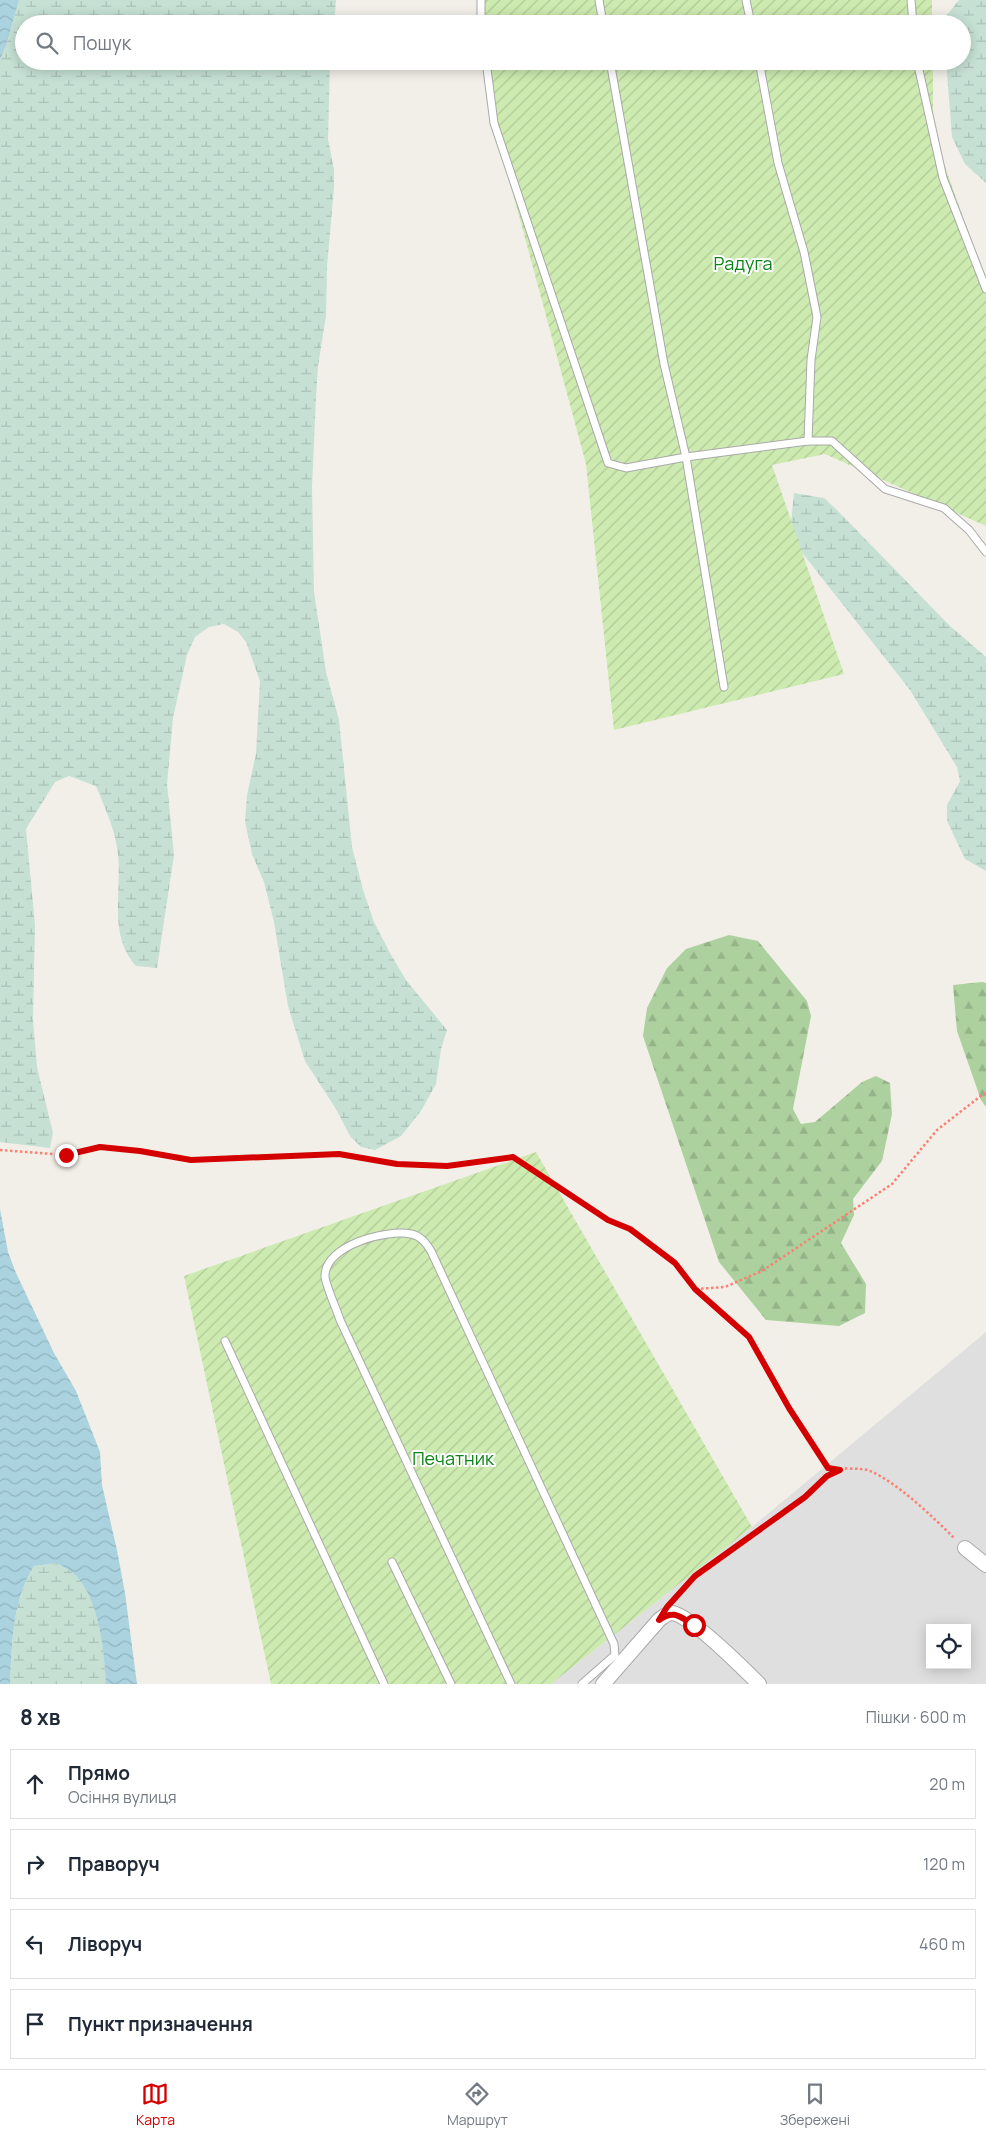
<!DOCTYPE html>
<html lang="uk">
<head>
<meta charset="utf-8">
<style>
	body { margin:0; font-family:Manrope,sans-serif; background:#f6f6f7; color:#1f2937 }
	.controls { position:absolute; right:15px; bottom:15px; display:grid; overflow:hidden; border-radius:0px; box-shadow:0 2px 12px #0003 }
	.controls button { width:45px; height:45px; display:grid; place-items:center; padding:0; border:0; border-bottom:1px solid #e0e1e3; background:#fff; color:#1f2937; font:25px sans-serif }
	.stop { position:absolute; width:15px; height:15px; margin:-11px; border:4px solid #d40000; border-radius:50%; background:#fff }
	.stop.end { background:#d40000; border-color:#fff; box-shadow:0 1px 5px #0008 }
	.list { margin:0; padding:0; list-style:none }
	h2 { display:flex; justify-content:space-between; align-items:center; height:65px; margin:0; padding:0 20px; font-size:21px }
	h2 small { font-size:16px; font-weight:400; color:#747a83 }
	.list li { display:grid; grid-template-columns:32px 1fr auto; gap:15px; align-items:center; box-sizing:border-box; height:70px; margin:0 10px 10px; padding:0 10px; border:1px solid #e0e1e3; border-radius:0px }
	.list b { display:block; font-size:19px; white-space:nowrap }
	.list p { margin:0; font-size:16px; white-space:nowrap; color:#747a83 }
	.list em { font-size:16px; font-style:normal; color:#747a83 }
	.icon { flex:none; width:28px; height:28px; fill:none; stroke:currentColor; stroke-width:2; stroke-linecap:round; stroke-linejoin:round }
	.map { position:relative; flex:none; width:986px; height:1684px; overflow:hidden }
	.search { position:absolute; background:#fff; box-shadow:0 2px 12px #0003; left:15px; right:15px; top:15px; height:55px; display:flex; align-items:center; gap:12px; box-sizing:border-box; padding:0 18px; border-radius:28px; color:#747a83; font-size:19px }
	.sheet { height:385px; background:#fff }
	nav { display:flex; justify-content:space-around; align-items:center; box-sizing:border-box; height:70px; border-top:1px solid #e0e1e3; background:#fff; font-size:14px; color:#747a83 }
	nav a { display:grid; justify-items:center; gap:2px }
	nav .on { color:#d40000 }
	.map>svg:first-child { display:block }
</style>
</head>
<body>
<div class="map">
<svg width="986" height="1684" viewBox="0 0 986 1684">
	<defs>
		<pattern id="forest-firs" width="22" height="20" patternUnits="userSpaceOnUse" patternTransform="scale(1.25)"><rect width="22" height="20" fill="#add19e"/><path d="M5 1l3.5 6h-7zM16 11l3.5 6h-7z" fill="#95b388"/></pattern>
		<pattern id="wetland-marsh" width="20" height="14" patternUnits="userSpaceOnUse" patternTransform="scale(1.25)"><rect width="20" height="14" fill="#c6e0d4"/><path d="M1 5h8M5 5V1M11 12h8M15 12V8" fill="none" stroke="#aac0b6"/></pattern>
		<pattern id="garden-furrows" width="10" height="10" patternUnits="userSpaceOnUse" patternTransform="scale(1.25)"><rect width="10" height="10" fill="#cdebb0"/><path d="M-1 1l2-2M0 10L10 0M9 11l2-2" fill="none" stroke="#b0c997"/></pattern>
		<pattern id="water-waves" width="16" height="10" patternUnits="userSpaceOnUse" patternTransform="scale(1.25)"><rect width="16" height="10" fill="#aad3df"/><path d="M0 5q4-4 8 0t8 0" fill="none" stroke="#92b5bf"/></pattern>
	</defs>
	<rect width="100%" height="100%" fill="#f2efe9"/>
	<path fill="#e0dfdf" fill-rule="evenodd" d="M 986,1332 L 986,1684 L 551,1684 L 752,1527 ZM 930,1628 L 967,1628 L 967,1665 L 930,1665 Z"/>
	<g fill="url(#forest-firs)">
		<polygon points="729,935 758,941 807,1001 811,1016 793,1109 801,1124 815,1122 862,1082 876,1076 890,1083 892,1114 882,1161 853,1199 854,1215 841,1243 866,1284 865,1313 839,1326 766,1320 719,1262 643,1036 647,1008 667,968 686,949"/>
		<polygon points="982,982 986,983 986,1107 981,1100 957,1031 953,985"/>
	</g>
	<g fill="url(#wetland-marsh)">
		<path d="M 19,0 L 336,0 L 334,24 L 24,24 L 24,61 L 330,61 L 328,139 L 334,170 L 334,187 L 327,267 L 326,316 L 318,366 L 316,397 L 312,487 L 314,592 L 326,672 L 339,720 L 352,847 L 363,890 L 374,922 L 390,953 L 406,980 L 447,1030 L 441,1049 L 436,1084 L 421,1111 L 401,1136 L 375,1150 L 361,1147 L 350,1136 L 336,1109 L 305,1061 L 288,1006 L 274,922 L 264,882 L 252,854 L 245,822 L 247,795 L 256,754 L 260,681 L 246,642 L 238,632 L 224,624 L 209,627 L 195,637 L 187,655 L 173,718 L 167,784 L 174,855 L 157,968 L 136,966 C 108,935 122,893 118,855 C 116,831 105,808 96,786 L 69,776 L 55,782 L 26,829 L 35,925 L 33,1020 L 37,1067 L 53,1133 L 50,1148 L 0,1142 L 0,59 L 6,46 Z"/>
		<polygon points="959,0 986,0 986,183 965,164 952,137 946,61 962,61 962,24 943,24 942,21"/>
		<polygon points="794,493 824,498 836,509 949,625 986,657 986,871 965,859 947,821 947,805 960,781 957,767 910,690 800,550 791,523"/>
		<path d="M 57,1563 C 63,1567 71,1570 76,1576 C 102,1602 104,1649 106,1684 L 10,1684 C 12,1641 12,1604 34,1566 Z"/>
	</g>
	<g fill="url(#garden-furrows)">
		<polygon points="481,0 932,0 932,24 483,24"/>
		<polygon points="488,61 933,61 933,133 986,281 986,526 825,454 772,465 844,674 614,730 586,464 494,123"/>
		<polygon points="536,1152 752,1527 551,1684 271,1684 184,1276"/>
	</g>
	<g fill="url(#water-waves)">
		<polygon points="0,0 19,0 6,46 0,59"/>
		<path d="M 0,1209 L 8,1252 L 16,1273 L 54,1353 L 76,1391 L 100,1452 L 102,1485 L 117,1550 L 125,1593 L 137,1684 L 106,1684 C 104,1651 100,1601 76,1576 C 71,1570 63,1567 57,1563 L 34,1566 C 12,1602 12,1643 10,1684 L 0,1684 Z"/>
	</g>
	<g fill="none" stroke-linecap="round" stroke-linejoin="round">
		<g stroke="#a9a9a9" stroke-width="9">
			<g id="lane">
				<polyline points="599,0 603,24"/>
				<polyline points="746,0 751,24"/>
				<polyline points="911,0 913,24"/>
				<polyline points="481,24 481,0"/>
				<polyline points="486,61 494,123 608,463 626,468 686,457 808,441 832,441 885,489 944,508 969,530 986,552"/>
				<polyline points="610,61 664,364 686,457 724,687"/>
				<polyline points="759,61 778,163 804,252 817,317 811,360 808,441"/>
				<polyline points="917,61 943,178 986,289"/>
				<polyline points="225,1341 384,1684"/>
				<polyline points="392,1562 451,1684"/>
				<path d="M 511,1684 L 340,1320 C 337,1310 325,1284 325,1276 C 325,1245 387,1229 411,1234 C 421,1236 426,1243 431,1251 L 614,1644 L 615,1655 L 582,1684"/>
			</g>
		</g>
		<g stroke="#a9a9a9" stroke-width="16">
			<g id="street">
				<polyline points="965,1548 986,1565"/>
				<path d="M 603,1684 L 659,1620 C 663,1617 667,1613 672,1613 C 690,1615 744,1669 759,1684"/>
			</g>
		</g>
		<g stroke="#fa8072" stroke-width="2.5" stroke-dasharray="2.5 2.5" stroke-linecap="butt">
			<path d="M 0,1150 L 66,1155 L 101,1147 L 140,1151 L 191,1160 L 339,1154 L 397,1164 L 447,1166 L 513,1157 L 608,1220 L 629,1229 L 675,1263 L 695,1289 L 749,1337 L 789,1409 L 828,1467 C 840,1470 862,1467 870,1471 C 897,1482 934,1518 955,1539"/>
			<polyline points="696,1289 725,1287 762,1271 892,1184 937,1130 986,1092"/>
			<polyline points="673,1600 695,1576 805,1497 827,1476 839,1471"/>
		</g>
		<use href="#lane" stroke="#fff" stroke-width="7"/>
		<use href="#street" stroke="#fff" stroke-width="14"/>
	</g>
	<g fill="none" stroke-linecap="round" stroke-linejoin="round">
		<path stroke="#d40000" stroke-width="6" d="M 66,1155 L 100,1147 L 140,1151 L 191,1160 L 339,1154 L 397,1164 L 447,1166 L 513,1157 L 608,1220 L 630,1229 L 675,1263 L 695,1289 L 749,1337 L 789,1408 L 828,1468 L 840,1470 L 827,1476 L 805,1497 L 695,1576 L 667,1607 L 659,1620 C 674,1609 680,1617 694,1625"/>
	</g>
	<g text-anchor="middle" stroke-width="4" stroke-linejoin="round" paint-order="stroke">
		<g font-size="18" fill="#0c8416" stroke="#fff">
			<text x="743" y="270">Радуга</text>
			<text x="453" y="1465">Печатник</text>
		</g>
	</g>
</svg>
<div class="controls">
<button><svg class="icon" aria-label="locate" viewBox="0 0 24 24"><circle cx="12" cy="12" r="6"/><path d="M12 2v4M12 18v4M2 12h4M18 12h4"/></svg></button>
</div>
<div class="stop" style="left:694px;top:1625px"></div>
<div class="stop end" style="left:66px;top:1155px"></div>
<div class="search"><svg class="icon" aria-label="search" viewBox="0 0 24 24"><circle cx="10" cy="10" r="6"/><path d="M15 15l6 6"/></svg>Пошук</div>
</div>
<section class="sheet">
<h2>8 хв<small>Пішки · 600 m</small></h2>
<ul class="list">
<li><svg class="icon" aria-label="ahead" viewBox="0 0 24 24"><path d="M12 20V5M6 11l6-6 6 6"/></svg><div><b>Прямо</b><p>Осіння вулиця</p></div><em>20 m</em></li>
<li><svg class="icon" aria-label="right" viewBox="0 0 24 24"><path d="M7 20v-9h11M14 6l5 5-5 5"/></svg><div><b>Праворуч</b></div><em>120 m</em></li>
<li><svg class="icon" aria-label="left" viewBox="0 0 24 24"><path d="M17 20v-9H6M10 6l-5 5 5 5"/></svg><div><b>Ліворуч</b></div><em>460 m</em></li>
<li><svg class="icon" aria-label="arrive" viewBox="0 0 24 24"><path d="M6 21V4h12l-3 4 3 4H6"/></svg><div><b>Пункт призначення</b></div></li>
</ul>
</section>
<nav>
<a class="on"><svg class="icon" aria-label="map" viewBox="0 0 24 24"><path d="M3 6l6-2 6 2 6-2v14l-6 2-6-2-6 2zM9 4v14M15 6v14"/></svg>Карта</a>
<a><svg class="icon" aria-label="directions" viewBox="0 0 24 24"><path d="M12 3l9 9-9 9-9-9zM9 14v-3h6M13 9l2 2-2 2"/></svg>Маршрут</a>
<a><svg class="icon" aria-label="saved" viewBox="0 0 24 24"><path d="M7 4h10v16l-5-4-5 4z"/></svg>Збережені</a>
</nav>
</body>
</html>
